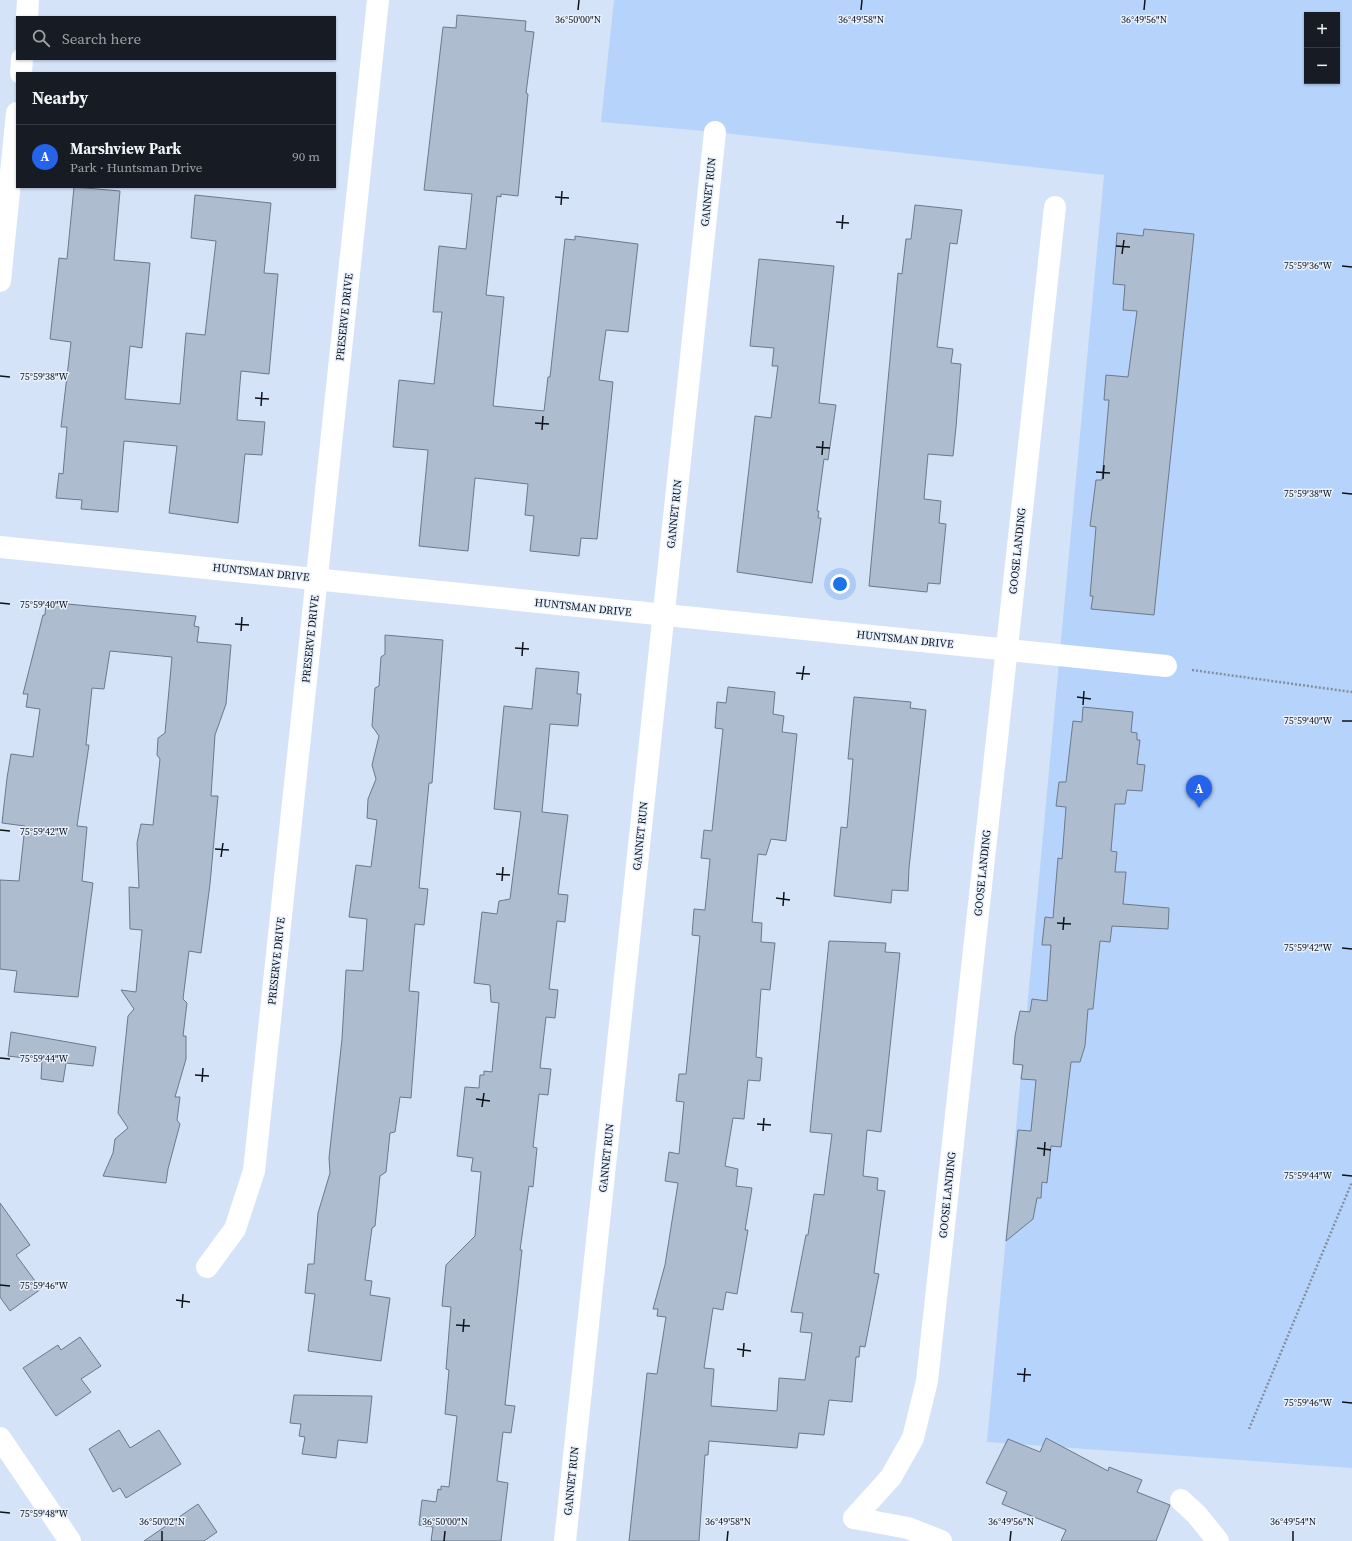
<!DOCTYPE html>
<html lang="en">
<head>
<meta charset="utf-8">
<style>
	body { margin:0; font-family:"Source Serif 4",serif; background:#20242c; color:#f1f3f6 }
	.controls { position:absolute; right:12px; top:12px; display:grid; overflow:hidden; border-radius:0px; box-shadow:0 1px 3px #0004 }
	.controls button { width:36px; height:36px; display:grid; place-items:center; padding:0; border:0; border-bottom:1px solid #363941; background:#171b24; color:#f1f3f6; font:20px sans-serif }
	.you { position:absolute; left:840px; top:584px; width:14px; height:14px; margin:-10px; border:3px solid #fff; border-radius:50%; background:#1a73e8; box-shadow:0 0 0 6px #1a73e833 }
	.badge { display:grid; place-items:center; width:26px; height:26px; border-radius:50%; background:#2563eb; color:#fff; font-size:13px; font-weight:700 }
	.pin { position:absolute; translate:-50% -33px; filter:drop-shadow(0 1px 2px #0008) }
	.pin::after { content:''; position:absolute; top:21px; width:14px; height:12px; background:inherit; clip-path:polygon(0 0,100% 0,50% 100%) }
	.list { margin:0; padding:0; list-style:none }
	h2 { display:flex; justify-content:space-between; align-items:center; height:52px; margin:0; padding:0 16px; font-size:17px }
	h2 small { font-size:13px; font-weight:400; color:#9ea1a6 }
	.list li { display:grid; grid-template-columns:26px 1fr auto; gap:12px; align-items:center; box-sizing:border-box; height:64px; padding:0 16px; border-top:1px solid #363941 }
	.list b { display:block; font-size:15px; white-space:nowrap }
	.list p { margin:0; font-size:13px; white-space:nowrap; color:#9ea1a6 }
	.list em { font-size:13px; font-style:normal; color:#9ea1a6 }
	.icon { flex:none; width:22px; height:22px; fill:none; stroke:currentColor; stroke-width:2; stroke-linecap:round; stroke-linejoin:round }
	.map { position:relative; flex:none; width:1352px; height:1541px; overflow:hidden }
	.search { position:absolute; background:#171b24; box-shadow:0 1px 3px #0004; left:16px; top:16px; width:320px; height:44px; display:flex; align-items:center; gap:10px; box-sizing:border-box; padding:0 14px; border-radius:0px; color:#9ea1a6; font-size:15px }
	.panel { position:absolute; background:#171b24; box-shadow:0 1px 3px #0004; left:16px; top:72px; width:320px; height:116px; border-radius:0px }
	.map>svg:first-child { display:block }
</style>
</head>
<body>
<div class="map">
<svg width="1352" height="1541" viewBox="0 0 1352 1541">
	<rect width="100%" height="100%" fill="#d4e3f7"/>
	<path fill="#b6d4fb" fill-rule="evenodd" d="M 614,0 L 1352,0 L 1352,1468 L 987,1442 L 1104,175 L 715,132 L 601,122 ZM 1307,15 L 1337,15 L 1337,81 L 1307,81 Z"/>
	<g fill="#adbccf" stroke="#6b798b">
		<polygon points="457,15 526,21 525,31 534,32 526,93 528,94 518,196 501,194 501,197 497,196 486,295 504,297 493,406 544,411 548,377 550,377 565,239 575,240 575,236 638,244 628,332 606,330 599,380 613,382 597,539 581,538 579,556 530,551 534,516 525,515 528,484 475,478 468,551 419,546 428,450 393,447 399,380 434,384 442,312 433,312 439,246 466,249 472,194 424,190 443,27 456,28"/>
		<polygon points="74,187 120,191 114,260 150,263 142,348 130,346 125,399 180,404 186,333 205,335 216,241 191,238 195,195 271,203 264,273 278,274 269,374 241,371 237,420 265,422 262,455 245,454 238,523 169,513 177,446 124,441 118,512 81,509 82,500 56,498 59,473 63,474 67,427 61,427 71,342 50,339 59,258 67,259"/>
		<polygon points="915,205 962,210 957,244 950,243 937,347 953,349 951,363 961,364 956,427 953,456 928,454 924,499 941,501 939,523 946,524 940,584 928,583 927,592 869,586 898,273 902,274 906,239 911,239"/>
		<polygon points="1144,229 1194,234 1154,615 1091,609 1093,596 1090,596 1096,527 1090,526 1096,480 1102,480 1109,400 1104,400 1106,375 1128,377 1137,311 1123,310 1125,285 1113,284 1117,233 1143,236"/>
		<polygon points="759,259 834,266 819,403 836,405 828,460 824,459 817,511 819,511 818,518 821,518 812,583 737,572 755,416 771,418 778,366 772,366 774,348 750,346"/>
		<polygon points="46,602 196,616 194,626 199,627 197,642 231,645 226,704 215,735 211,796 218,796 210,884 201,953 189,951 183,999 187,1003 183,1036 186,1036 186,1059 175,1097 180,1097 177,1120 180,1124 168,1169 166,1183 103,1176 113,1153 115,1139 128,1128 118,1113 128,1016 134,1009 121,990 136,992 142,930 130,929 129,887 139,888 137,843 141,824 153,825 160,759 157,755 158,738 165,733 172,657 110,651 104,689 92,688 86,745 89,745 77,826 87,827 82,881 93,883 78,997 14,992 17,971 0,969 0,880 19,881 25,826 2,823 7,778 11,754 33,757 40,709 26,707 28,694 23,694 43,615 45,615"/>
		<polygon points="385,635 443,640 432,783 429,783 419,888 428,889 424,925 415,924 409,991 419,992 411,1098 400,1097 395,1132 390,1133 386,1172 380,1176 375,1226 372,1228 365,1280 372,1281 370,1295 390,1298 381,1361 308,1351 315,1294 305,1293 308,1264 314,1264 318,1213 330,1173 329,1158 342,1039 346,970 363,971 367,919 349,917 356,865 371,867 377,820 367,818 368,799 376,779 372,765 379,736 372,726 375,688 379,686 381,657 385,654"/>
		<polygon points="536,668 579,672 577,694 581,694 578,726 550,724 542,812 568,815 558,894 568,895 565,922 557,921 549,989 558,990 555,1018 546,1017 540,1068 551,1069 548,1095 539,1094 533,1147 537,1148 533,1187 529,1186 520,1250 522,1250 505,1405 515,1406 511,1433 503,1432 497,1481 508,1483 501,1541 431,1541 433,1527 419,1525 422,1500 436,1502 438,1489 441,1490 441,1486 449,1487 457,1416 445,1414 449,1370 446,1369 451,1307 442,1306 446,1265 475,1236 481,1172 471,1171 473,1158 457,1156 465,1087 479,1088 480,1075 484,1075 484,1071 492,1072 499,1003 491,1002 490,985 474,983 482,912 497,914 499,901 510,899 521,812 494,809 504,706 532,709"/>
		<polygon points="728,687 775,692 773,714 784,716 782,732 797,734 786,841 771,839 766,855 758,854 752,922 762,923 761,942 775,943 770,990 761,989 756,1057 762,1058 760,1081 748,1080 744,1119 733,1118 725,1166 738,1169 736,1186 752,1188 745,1230 748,1230 737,1294 726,1292 723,1310 713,1308 704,1368 714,1369 711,1406 777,1411 779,1378 805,1380 812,1333 800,1332 803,1313 791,1312 806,1235 808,1235 814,1194 824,1195 832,1134 810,1132 829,941 886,943 885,952 900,953 881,1132 867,1130 863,1176 878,1178 877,1190 885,1191 874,1273 879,1274 865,1347 860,1346 859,1357 856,1357 852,1402 829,1400 824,1435 799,1433 797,1448 709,1441 708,1455 705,1455 699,1541 629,1541 647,1373 657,1374 666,1317 657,1316 658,1309 653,1309 665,1265 678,1183 665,1181 669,1152 679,1154 684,1102 676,1101 679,1074 686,1074 700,936 692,935 694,909 705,910 710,859 701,858 704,830 712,831 723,729 715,728 717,702 726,703"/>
		<polygon points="854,697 911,702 910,708 926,710 909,868 908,891 892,890 891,903 834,896 841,827 847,828 853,759 848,759"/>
		<polygon points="1083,707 1133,712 1131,732 1137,733 1137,740 1140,740 1137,764 1145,765 1142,791 1127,790 1125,804 1115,804 1111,851 1117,852 1115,872 1126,872 1123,904 1169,908 1168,929 1112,926 1110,942 1100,941 1093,1009 1088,1009 1085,1046 1080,1062 1071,1062 1061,1147 1051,1146 1047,1183 1042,1182 1041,1198 1037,1198 1033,1219 1006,1241 1018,1130 1031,1131 1036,1080 1021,1079 1023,1065 1013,1064 1015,1036 1020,1011 1030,1012 1032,999 1047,1001 1051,945 1042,945 1045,917 1053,918 1058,858 1062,859 1066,807 1056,806 1059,782 1066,782 1073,721 1082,722"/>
		<polygon points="11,1032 96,1047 93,1066 66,1063 63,1082 41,1079 42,1060 8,1056"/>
		<polygon points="0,1203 30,1245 16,1255 41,1289 10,1311 0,1297"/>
		<polygon points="80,1337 101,1366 81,1379 91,1392 56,1416 23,1368 58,1345 61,1350"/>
		<polygon points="294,1395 372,1396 367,1443 338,1440 336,1458 302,1454 305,1437 299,1436 301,1424 290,1423"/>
		<polygon points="119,1430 130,1448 159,1430 181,1464 126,1498 120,1488 113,1492 89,1449"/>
		<polygon points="1046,1438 1108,1471 1109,1467 1142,1480 1137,1492 1170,1505 1156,1541 1061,1541 1066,1530 1002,1504 1007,1492 986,1483 1008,1439 1040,1452"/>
		<polygon points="198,1504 217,1532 204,1541 144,1541"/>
	</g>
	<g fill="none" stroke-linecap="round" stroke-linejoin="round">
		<g stroke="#848f9e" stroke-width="2.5" stroke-dasharray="2 2" stroke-linecap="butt">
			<polyline points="1192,670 1352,692"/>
			<polyline points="1249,1429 1352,1182"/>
		</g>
		<g stroke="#fff" stroke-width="22">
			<polyline points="27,17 28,0"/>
			<polyline points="21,73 22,59"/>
			<polyline points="0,281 17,113"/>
			<polyline points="0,547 1166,666"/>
			<polyline points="207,1267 235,1229 254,1171 378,0"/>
			<polyline points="0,1438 70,1541"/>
			<polyline points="1181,1500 1197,1515 1218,1541"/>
			<polyline points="854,1518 891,1477 913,1438 927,1381 1055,207"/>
			<polyline points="854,1518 908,1528 941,1541"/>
			<polyline points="565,1541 715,132"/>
		</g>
	</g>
	<path fill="none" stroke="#0e131a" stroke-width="1.5" d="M 578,10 L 579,0M 861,10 L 862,0M 1144,10 L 1145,0M 555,197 L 569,198M 561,205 L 562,191M 836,222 L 849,223M 842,229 L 843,215M 1116,246 L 1130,247M 1122,254 L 1124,240M 1342,266 L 1352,267M 0,376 L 10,377M 255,398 L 269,399M 261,406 L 262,392M 535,423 L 549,424M 542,430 L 543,416M 816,447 L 830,448M 822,455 L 823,441M 1096,472 L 1110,473M 1103,479 L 1104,465M 1342,493 L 1352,494M 0,603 L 10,604M 235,624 L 249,625M 241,631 L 242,617M 515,648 L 529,649M 522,656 L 523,642M 796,673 L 810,674M 802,680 L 804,666M 1077,697 L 1091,699M 1083,705 L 1084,691M 1342,721 L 1352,721M 0,830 L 10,831M 215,849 L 229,850M 221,857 L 223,843M 496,874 L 510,875M 502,881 L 503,867M 776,898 L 790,900M 783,906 L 784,892M 1057,923 L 1071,924M 1063,930 L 1064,917M 1342,948 L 1352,949M 0,1058 L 10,1059M 195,1075 L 209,1076M 202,1082 L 203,1068M 476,1099 L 490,1101M 482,1107 L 484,1093M 757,1124 L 771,1125M 763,1131 L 764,1118M 1037,1148 L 1051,1150M 1044,1156 L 1045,1142M 1342,1175 L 1352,1176M 0,1285 L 10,1286M 176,1300 L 190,1302M 182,1308 L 183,1294M 456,1325 L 470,1326M 463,1332 L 464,1319M 737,1349 L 751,1351M 743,1357 L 744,1343M 1017,1374 L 1031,1375M 1024,1382 L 1025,1368M 1342,1402 L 1352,1403M 0,1512 L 10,1513M 162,1541 L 162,1531M 444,1541 L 445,1531M 727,1541 L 728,1531M 1010,1541 L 1011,1531M 1293,1541 L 1293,1531"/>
	<g text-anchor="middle" stroke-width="3" stroke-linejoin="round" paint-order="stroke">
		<g font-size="11" fill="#0e131a" stroke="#e7f0fc">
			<text transform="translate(708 192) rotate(-84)" y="4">GANNET RUN</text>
			<text transform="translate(344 317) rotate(-84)" y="4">PRESERVE DRIVE</text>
			<text transform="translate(674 514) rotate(-84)" y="4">GANNET RUN</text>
			<text transform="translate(1017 551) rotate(-84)" y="4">GOOSE LANDING</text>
			<text transform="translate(261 572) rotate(6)" y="4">HUNTSMAN DRIVE</text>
			<text transform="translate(583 607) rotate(6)" y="4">HUNTSMAN DRIVE</text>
			<text transform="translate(310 639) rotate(-84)" y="4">PRESERVE DRIVE</text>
			<text transform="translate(905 639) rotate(6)" y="4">HUNTSMAN DRIVE</text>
			<text transform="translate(640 836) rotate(-84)" y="4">GANNET RUN</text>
			<text transform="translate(982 873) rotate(-84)" y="4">GOOSE LANDING</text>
			<text transform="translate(276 961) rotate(-84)" y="4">PRESERVE DRIVE</text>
			<text transform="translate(606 1158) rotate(-84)" y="4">GANNET RUN</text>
			<text transform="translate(947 1195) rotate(-84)" y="4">GOOSE LANDING</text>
			<text transform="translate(571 1481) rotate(-84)" y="4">GANNET RUN</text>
		</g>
	</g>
	<g font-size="10" text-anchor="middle" fill="#0e131a" stroke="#e7f0fc" stroke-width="3" stroke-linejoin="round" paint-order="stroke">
		<text x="578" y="23">36°50'00"N</text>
		<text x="861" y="23">36°49'58"N</text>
		<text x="1144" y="23">36°49'56"N</text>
		<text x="1308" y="269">75°59'36"W</text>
		<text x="44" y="380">75°59'38"W</text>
		<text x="1308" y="497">75°59'38"W</text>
		<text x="44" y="608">75°59'40"W</text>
		<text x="1308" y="724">75°59'40"W</text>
		<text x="44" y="835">75°59'42"W</text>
		<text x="1308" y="951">75°59'42"W</text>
		<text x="44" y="1062">75°59'44"W</text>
		<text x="1308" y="1179">75°59'44"W</text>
		<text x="44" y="1289">75°59'46"W</text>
		<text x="1308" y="1406">75°59'46"W</text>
		<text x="44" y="1517">75°59'48"W</text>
		<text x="162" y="1525">36°50'02"N</text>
		<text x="445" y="1525">36°50'00"N</text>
		<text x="728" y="1525">36°49'58"N</text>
		<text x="1011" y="1525">36°49'56"N</text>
		<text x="1293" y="1525">36°49'54"N</text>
	</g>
</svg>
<div class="controls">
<button>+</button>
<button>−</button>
</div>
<div class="you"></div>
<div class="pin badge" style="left:1199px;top:808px">A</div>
<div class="search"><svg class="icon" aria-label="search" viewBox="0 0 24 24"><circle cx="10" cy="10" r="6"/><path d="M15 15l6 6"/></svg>Search here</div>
<section class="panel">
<h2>Nearby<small></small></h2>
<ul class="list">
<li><span class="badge">A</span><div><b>Marshview Park</b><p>Park · Huntsman Drive</p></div><em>90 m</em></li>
</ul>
</section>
</div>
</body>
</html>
